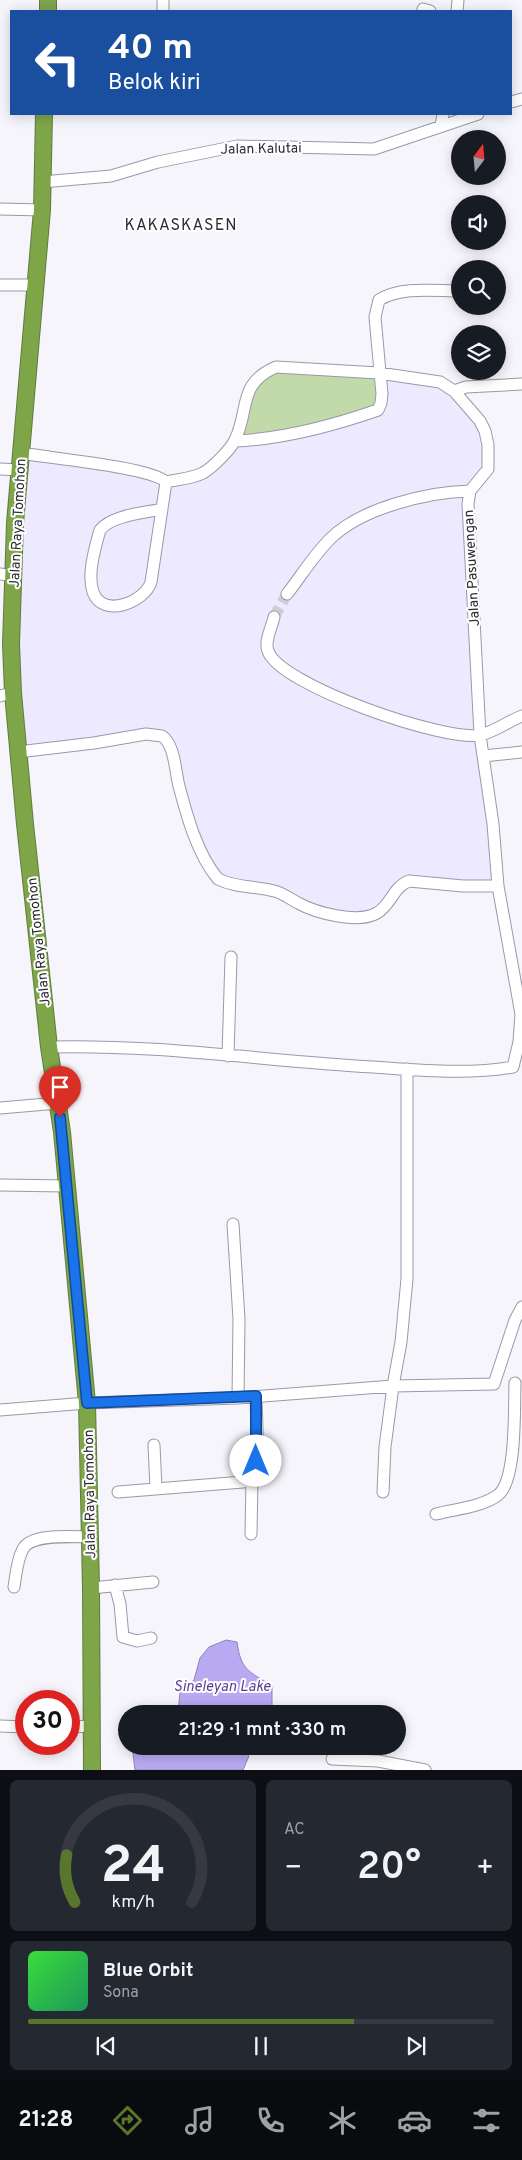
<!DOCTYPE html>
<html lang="id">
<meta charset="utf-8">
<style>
body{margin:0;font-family:Overpass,sans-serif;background:#242831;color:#f1f3f6;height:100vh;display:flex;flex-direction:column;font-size:19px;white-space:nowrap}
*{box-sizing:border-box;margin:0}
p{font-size:16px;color:#9ea1a6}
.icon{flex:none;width:28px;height:28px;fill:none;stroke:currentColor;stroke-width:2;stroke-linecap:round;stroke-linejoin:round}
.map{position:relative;height:1770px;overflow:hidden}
.drawer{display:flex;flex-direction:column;gap:10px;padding:10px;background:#0d0f14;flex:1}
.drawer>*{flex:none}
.guide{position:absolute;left:10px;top:10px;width:502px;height:105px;border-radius:0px;box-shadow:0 2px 12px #0003;background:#1a4fa0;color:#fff;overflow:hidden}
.needle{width:32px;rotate:16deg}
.fabs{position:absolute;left:451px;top:130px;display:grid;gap:10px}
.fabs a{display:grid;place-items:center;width:55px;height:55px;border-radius:50%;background:#171b24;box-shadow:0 2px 12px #0003;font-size:25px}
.speed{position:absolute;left:15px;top:1690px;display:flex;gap:10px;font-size:25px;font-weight:700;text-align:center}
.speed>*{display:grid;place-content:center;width:65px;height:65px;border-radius:50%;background:#171b24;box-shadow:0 2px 12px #0003;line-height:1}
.speed .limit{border:8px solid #d22;background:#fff;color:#111}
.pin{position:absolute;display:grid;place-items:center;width:42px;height:42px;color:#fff;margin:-51px -21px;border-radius:50% 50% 50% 0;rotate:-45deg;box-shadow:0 0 5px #0007}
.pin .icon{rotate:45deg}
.me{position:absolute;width:55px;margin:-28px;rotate:0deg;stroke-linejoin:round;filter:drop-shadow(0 0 4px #0008)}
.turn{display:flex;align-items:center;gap:18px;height:105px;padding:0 15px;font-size:22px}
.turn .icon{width:65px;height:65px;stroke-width:2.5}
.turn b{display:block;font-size:35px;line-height:42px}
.big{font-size:38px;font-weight:600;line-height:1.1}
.drawer .widget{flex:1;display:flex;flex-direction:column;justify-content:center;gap:8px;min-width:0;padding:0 18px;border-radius:8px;background:#242831}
.drawer .dial{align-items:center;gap:0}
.dial svg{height:130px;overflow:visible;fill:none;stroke:#363941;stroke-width:7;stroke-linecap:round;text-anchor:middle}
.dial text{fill:#f1f3f6;stroke:none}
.song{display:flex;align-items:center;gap:15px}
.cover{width:60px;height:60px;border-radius:8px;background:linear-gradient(135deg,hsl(120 70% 55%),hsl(150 70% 35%))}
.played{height:5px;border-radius:2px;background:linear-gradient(90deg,#58772c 70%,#363941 70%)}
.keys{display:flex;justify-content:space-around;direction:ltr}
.heat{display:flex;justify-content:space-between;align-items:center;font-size:28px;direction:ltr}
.drawer .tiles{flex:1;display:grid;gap:10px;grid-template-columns:1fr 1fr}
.widget:last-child{grid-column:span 2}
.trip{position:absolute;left:118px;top:1705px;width:288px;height:50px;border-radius:25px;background:#171b24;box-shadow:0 2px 12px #0003;font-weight:600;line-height:50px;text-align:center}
.tabs{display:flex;height:80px;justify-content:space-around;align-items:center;background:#090b0e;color:#9ea1a6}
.tabs .icon{width:35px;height:35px}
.tabs .on{color:#58772c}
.tabs b{font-size:22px;color:#f1f3f6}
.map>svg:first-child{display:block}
.built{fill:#ede9fe}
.green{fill:#c2d9a9}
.water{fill:#b9a9f2;stroke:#8f84b9}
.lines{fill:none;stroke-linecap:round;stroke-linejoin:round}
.minor-tunnel{stroke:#cecdd4;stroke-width:11;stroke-dasharray:11 5.5;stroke-linecap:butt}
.minor-casing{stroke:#9b98a9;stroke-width:13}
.highway-casing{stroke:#627b41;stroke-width:18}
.minor{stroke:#fff;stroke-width:11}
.highway{stroke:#7ea649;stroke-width:16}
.route-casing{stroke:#114b97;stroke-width:12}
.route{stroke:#1a73e8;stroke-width:9}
.labels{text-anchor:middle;stroke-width:4;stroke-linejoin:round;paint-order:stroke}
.street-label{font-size:14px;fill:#2d2c33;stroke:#fff}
.water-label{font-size:15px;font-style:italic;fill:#583f94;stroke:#fff}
.quarter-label{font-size:16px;letter-spacing:1px;fill:#2d2c33;stroke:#fff}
</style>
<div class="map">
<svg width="522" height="1770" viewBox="0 0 522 1770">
<rect width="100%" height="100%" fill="#f6f5fc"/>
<path class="built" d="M276 367 440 382 480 421 488 469 470 491 480 735 498 886 409 881 363 916 298 903 226 883 208 865 169 743 155 734 18 752 13 693 21 453 183 480 210 467 235 441Z"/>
<path class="green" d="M265 372 379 373 378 410 235 441 248 395Z"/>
<path class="water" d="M226 1640 237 1642C241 1671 249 1671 272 1686V1706L263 1714H178L180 1692 194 1680 200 1658 209 1647Z
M132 1746H241L249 1756 243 1770H135Z"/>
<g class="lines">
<path class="minor-tunnel" d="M274 617 287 594"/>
<g class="minor-casing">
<path id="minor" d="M163 0V11
M423 9 430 11
M457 11 458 0
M511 102 522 99
M441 126 443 114
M42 182 111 176 158 162 237 146 374 149 478 114
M0 209 42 210
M0 285H35
M454 391 466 387 522 384
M235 441C283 439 332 426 378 410L381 403 382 394 375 317 379 300C401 286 435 291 460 291
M21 453C48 458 151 467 166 482 178 479 191 479 203 473 212 468 231 449 235 440 250 409 237 384 276 367L379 373 440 382 454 391 480 421 485 431 488 445V469L470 491 468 504 480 735 493 824 498 886 521 1014 519 1042 513 1067C468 1075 419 1070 373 1067 266 1061 157 1044 49 1047
M0 469 19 470
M162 509C144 513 112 515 100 530 95 548 87 574 93 592 103 619 145 602 151 582L166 482
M0 574 13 576
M287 594C301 576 314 555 330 539 361 508 427 492 470 491
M274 617C272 627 264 641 268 651 279 685 445 742 480 735 495 732 508 721 522 716
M0 696 13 693
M18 752 94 743 146 734 162 736C175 745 175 771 179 786 187 816 197 854 218 879 236 888 255 886 274 891 283 893 290 899 298 903 316 913 358 924 377 913 391 905 393 887 409 881L463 886H498
M483 756 522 752
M228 1056 231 957
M0 1108 58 1103
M0 1185 67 1186
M233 1224 239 1319 238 1398
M0 1410 87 1403 238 1398 393 1386 494 1384 515 1320 522 1307
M154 1445 156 1488
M118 1492 243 1482C246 1481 251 1480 254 1477 260 1467 256 1411 256 1397
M383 1492 385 1447 393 1386 401 1342 407 1279V1069
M436 1514C455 1509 482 1507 498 1495 517 1480 514 1408 515 1383
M251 1534 252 1479
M115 1585 120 1604 123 1637 137 1641 151 1638
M14 1587C16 1575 17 1559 23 1549 31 1533 74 1537 90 1537
M91 1588 153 1582
M0 1726 26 1727
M69 1727 92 1726
M332 1759 378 1761 425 1770"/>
</g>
<g class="highway-casing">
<path id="highway" d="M48 11V0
M44 114 42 210 15 523 11 644 13 693 25 824 49 1047 62 1132 87 1403 91 1588 92 1770"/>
</g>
<use href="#minor" class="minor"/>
<use href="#highway" class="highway"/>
</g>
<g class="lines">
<g class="route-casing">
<path id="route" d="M60 1117 87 1403 256 1396V1461"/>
</g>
<use href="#route" class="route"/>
</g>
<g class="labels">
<g class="street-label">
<text transform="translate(261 148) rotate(-1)" y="5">Jalan Kalutai</text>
<text transform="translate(17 523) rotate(-87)" y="5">Jalan Raya Tomohon</text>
<text transform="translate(471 568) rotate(-93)" y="5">Jalan Pasuwengan</text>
<text transform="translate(38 942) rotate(-96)" y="5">Jalan Raya Tomohon</text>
<text transform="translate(89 1494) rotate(-91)" y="5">Jalan Raya Tomohon</text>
</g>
<g class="water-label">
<text x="222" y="1691">Sineleyan Lake</text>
</g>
<g class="quarter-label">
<text x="181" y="230">KAKASKASEN</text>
</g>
</g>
</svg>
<div class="fabs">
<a><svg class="needle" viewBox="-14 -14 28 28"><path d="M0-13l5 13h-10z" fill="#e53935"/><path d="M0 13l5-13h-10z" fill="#9ea1a6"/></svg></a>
<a><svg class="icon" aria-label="sound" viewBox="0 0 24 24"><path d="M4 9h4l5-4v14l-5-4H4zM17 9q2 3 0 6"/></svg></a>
<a><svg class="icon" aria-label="search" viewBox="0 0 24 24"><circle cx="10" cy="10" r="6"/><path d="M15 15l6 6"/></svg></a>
<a><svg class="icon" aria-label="layers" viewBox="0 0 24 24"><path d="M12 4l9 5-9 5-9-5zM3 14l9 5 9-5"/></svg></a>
</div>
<div class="speed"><div class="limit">30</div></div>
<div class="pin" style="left:60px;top:1117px;background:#d93025"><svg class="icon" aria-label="arrive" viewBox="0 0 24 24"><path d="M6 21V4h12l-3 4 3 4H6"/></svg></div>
<svg class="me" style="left:256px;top:1461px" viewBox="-20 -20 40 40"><circle r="19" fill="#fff"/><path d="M0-13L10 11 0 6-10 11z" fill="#1a73e8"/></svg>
<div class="trip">21:29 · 1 mnt · 330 m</div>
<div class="guide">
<div class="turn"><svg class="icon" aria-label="left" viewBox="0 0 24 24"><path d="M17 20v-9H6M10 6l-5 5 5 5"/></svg><div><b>40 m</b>Belok kiri</div></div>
</div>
</div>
<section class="drawer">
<div class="tiles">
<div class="widget dial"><svg viewBox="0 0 100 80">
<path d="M14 69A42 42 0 1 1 86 69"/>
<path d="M14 69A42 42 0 0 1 9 40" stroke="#58772c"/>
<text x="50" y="56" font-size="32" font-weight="700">24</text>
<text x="50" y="72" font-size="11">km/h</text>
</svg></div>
<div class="widget"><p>AC</p>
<div class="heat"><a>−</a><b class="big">20°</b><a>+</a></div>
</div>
<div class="widget">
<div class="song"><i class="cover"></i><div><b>Blue Orbit</b><p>Sona</p></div></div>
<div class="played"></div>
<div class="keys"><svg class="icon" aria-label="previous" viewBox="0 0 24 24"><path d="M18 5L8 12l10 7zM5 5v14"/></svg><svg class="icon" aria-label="pause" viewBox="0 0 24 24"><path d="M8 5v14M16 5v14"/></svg><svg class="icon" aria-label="next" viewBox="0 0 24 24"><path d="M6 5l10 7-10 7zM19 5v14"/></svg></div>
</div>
</div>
</section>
<nav class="tabs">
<b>21:28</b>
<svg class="icon on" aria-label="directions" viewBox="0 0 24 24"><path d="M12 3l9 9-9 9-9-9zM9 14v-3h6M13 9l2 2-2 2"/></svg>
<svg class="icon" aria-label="music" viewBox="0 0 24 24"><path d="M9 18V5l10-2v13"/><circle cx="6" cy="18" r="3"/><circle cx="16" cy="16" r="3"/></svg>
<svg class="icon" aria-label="phone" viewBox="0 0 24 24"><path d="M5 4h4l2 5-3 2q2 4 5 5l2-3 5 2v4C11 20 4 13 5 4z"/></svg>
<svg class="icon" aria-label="climate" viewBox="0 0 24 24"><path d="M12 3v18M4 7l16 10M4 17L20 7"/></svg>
<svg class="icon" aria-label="car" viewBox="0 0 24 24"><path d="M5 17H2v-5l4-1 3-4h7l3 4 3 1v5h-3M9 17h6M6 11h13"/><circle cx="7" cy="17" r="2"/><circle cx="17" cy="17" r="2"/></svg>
<svg class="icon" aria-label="filters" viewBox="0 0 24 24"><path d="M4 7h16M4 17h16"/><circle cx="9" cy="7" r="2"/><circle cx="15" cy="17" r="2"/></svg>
</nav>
